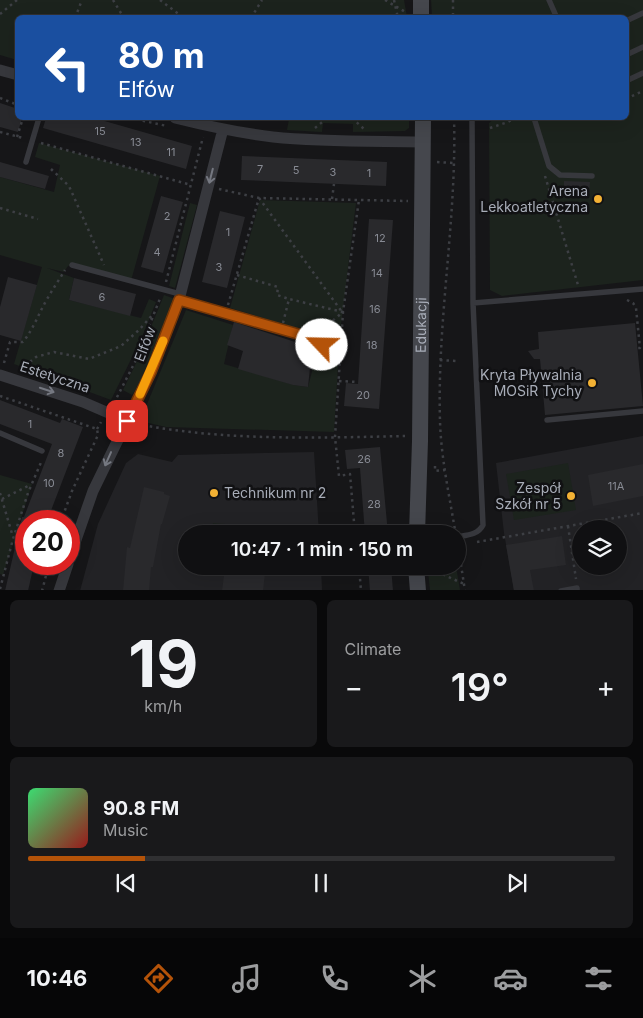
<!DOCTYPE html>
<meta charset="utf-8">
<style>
body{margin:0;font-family:Inter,sans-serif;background:#19191b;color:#f1f3f6;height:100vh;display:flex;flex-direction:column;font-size:19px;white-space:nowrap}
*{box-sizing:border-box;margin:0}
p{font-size:16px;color:#9c9d9f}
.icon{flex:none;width:28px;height:28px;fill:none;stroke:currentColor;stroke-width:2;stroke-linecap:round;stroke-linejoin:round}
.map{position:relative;height:590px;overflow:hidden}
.panel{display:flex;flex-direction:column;gap:10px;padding:10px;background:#09090a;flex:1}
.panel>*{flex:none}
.hud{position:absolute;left:15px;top:15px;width:614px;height:105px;border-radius:8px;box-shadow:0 5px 20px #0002,0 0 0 1px #303032;background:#1a4fa0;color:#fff;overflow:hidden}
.controls{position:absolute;left:572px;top:520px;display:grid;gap:10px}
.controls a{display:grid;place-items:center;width:55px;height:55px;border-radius:50%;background:#101012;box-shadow:0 5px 20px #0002,0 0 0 1px #303032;font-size:25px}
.speed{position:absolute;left:15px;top:510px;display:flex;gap:10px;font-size:25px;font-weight:700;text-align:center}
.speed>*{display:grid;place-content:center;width:65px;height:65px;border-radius:50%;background:#101012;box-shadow:0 5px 20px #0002,0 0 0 1px #303032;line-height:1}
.speed .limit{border:8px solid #d22;background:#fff;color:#111}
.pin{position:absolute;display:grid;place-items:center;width:42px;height:42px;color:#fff;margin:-21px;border-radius:10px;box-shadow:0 2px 8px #0006}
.me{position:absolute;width:55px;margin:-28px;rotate:294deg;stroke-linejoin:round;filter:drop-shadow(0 0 4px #0008)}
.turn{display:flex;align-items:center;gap:18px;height:105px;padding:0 20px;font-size:22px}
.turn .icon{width:65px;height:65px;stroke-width:2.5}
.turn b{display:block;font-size:35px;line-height:42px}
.big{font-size:38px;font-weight:600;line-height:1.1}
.panel .widget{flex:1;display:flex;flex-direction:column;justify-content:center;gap:8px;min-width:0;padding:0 18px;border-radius:8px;background:#19191b}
.panel .dial{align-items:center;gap:0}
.dial b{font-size:65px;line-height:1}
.song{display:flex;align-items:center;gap:15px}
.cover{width:60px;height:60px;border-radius:8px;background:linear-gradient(135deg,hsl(140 70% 55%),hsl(0 70% 35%))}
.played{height:5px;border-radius:2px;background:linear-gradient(90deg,#b45309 20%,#303032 20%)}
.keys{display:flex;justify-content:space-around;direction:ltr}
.heat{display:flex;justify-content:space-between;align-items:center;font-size:28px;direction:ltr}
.panel .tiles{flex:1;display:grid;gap:10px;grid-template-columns:1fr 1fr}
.widget:last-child{grid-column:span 2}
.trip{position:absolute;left:178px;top:525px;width:288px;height:50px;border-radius:25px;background:#101012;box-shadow:0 5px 20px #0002,0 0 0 1px #303032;font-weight:600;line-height:50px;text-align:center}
.tabs{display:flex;height:80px;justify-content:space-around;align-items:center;background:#060607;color:#9c9d9f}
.tabs .icon{width:35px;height:35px}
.tabs .selected{color:#b45309}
.tabs b{font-size:22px;color:#f1f3f6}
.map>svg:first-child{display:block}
.built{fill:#222225;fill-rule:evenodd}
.green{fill:#1c231d}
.building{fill:#29292c}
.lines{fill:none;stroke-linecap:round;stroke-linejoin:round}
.path{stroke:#3d3f44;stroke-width:2.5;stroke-dasharray:2.5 4;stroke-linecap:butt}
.lane{stroke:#37383d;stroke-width:5.5}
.street{stroke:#37383d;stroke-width:11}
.secondary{stroke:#45474d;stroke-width:16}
.oneway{stroke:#757881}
.route-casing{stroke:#753606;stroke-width:12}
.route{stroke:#b45309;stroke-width:9}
.slow{stroke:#f59e0b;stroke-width:9}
.poi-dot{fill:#f2b134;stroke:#111113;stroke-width:2}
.labels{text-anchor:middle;stroke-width:5;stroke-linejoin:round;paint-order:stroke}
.number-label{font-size:11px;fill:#888b94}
.poi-label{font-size:14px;fill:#a8adb8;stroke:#111113;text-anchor:end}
.street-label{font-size:14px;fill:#a8adb8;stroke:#111113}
</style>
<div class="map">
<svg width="643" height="591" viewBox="0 0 643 591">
<rect width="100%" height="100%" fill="#161618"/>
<path class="built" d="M643 436V590H514L504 533 496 463ZM581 529H619V566H581Z
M314 452 319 534H186V566H321L322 590 80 591 98 524 126 463 138 454 172 462 178 455Z"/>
<path class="green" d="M0 0H404L407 17 18 18 17 60 0 55Z
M431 0H643V280L502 296 490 290 489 123 495 118H626V18L432 17Z
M278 118H409V128L405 131 353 132V124L323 123 322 132 287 130 289 119Z
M39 143 160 176 131 281 72 265 68 266 64 272 47 268 74 278 69 300 141 318 149 299 156 302 142 337 111 400 14 364 42 267 0 255V177L54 192 60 165 35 157Z
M260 200 356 203 339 341 230 308Z
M190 203 197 205 175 288 169 286Z
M164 295 175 299 148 371 132 395 123 390 138 359Z
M186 310 233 325 224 364 294 385 308 387 318 348 339 349 334 432 166 427 140 421Z
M568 463 576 510 514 520 506 474Z
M0 475 32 484 3 575 0 574Z
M213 523 302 531V534H212Z
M222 566H299L298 574Z
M430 566H456L460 590H430L428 572H431Z"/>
<path class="building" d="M0 103 18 109V118H22L18 132 0 127Z
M46 118H94L192 146 186 169 43 128Z
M242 156 387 162 386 186 241 180Z
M0 162 49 176 45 189 0 177Z
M564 181 590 182 589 195 564 194Z
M161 196 183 202 163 273 141 267Z
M220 211 245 217 227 288 202 282Z
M369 219 393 220 379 409 344 406 346 383 358 384Z
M8 277 37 285 21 341 0 335V307Z
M74 278 136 294 130 316 69 300Z
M234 322 295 342 296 341 318 348 314 359 311 358 308 387 293 385 238 369 243 351 227 345Z
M635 323 643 406 545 415 540 359H534L528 351 539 349 538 332Z
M0 400 60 423 62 419 83 427 47 521H26V564H34L28 591H5L22 517H24L52 444 0 424Z
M380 447 388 534H365L360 468 347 469 345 450Z
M643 464V496L593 506 588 475Z
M144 487 164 492V494L170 496 162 524H161L153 567H151L149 591H123L127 547 130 548Z
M562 536 566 565 530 570 534 591H514L506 545Z
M368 566H391L393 591H370Z
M225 568 265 573 263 591H222Z"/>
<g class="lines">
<path class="path" d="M113 0 124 18
M160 0 184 18
M385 0 407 13
M394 0 398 18
M453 0V18
M0 14 17 0
M75 18 82 0
M251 18 262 0
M0 98 18 105
M626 99 643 91
M130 118 167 126
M352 118 364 129
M454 118C457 219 437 319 440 421 441 457 449 494 455 530
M315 128 327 118
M490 128 508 122 515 118
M0 132 23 138
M17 137 23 118
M41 143 191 185
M437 162 454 163
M51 169 69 186 104 265
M545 176 578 285
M219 189 259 198 408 201
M259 198 342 312
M332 199 334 184
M0 208 38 219
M237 275 278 287 277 295 289 299
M166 282 203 137
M627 300 633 303 636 308 640 348H638
M228 305 259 198
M283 323 289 299 343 312 318 333
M331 346 342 347
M330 351 340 364
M440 360 457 361
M4 363 10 342H23C34 328 38 315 46 301 52 290 59 280 65 270
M20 370 36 357 54 352 89 359 121 346 139 330 155 312
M339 381 358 382
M0 396 97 429 98 435 72 491 61 521
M114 403 135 362 161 296
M137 424C224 441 316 438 405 436
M97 429 101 422
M435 466V471L445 470
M0 493 13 537
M2 499 30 485
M568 526 576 579
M355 534 350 474 339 476 335 437 343 312 359 200
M477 542 643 513
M458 545 465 591
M359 566 361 591
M431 569 464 584
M0 589 13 539 28 493 42 460
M42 591 49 564"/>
<path class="lane" d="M549 0 557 18
M626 21 643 13
M626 55 643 47
M626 81 643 73
M534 118 549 166 560 175 592 176
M26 162 39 118
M72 265 180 294
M179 300 312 339 323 345
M473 303 643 289
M547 420 643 411
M0 433 42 451
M456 537C467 535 478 535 483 525L473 303 472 118
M561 591 577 588V591"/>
<path class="street" d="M0 70 18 75
M175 118C207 126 240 133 273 137 323 142 372 141 422 142
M0 375 83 402 127 421
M69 560 93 491 151 372 179 300 223 129
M59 591 68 564"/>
<g class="secondary">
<path d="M421 0V18"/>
<path id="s1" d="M417 534 420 441 423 118"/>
<path d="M416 566 418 591"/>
</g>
</g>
<defs><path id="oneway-shaft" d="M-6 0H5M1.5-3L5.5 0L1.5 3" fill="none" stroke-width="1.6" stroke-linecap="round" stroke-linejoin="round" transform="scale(1.25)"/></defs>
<g class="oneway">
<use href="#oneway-shaft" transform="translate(211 176) rotate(104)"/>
<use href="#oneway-shaft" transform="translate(47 390) rotate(18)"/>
<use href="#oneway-shaft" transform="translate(108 459) rotate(114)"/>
</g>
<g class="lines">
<g class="route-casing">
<path id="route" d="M127 421 151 372 179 300 312 338 322 345"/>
</g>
<use href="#route" class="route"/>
<path class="slow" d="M140 394 163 341"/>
</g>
<g class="poi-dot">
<circle cx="598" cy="199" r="5"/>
<circle cx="592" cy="383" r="5"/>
<circle cx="214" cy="493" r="5"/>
<circle cx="571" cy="496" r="5"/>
</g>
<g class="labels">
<g class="number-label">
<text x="100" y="135">15</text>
<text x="136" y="146">13</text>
<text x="171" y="156">11</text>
<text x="260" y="173">7</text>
<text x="296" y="174">5</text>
<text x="333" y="176">3</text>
<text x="369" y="177">1</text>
<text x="167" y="220">2</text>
<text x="228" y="236">1</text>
<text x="380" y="242">12</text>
<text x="157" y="256">4</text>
<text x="219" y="271">3</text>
<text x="377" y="277">14</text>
<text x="102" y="301">6</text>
<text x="375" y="313">16</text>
<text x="372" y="349">18</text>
<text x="363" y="399">20</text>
<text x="30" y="428">1</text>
<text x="61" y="457">8</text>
<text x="364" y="463">26</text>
<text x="49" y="487">10</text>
<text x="616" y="490">11A</text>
<text x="374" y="508">28</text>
</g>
<g class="poi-label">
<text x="588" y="196">Arena<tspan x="588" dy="16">Lekkoatletyczna</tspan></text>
<text x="582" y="380">Kryta Pływalnia<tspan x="582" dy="16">MOSiR Tychy</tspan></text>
<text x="561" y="493">Zespół<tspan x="561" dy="16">Szkół nr 5</tspan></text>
<text x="224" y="498" text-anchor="start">Technikum nr 2</text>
</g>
<g class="street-label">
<text dy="5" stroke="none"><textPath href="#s1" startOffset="209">Edukacji</textPath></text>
<text transform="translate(145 344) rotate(-69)" y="5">Elfów</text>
<text transform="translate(55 377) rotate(18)" y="5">Estetyczna</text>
</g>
</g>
</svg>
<div class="controls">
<a><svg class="icon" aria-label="layers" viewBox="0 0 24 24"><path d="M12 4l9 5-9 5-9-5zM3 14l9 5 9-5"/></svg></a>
</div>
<div class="speed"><div class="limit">20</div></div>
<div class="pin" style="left:127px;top:421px;background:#d93025"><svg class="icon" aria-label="arrive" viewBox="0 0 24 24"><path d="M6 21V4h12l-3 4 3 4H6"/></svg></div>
<svg class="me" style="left:322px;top:345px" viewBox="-20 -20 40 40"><circle r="19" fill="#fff"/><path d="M0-13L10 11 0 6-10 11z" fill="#b45309"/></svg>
<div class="trip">10:47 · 1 min · 150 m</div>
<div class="hud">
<div class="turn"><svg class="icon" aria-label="left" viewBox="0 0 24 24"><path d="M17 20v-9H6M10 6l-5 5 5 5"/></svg><div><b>80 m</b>Elfów</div></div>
</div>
</div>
<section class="panel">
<div class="tiles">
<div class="widget dial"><b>19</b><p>km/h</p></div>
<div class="widget"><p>Climate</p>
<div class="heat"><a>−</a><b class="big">19°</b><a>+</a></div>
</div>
<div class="widget">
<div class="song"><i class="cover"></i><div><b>90.8 FM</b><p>Music</p></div></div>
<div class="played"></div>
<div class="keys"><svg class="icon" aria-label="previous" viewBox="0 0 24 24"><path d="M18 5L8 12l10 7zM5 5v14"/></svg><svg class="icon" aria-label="pause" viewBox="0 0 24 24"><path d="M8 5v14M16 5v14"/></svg><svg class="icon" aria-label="next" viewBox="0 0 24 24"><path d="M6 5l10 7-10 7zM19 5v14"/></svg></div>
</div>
</div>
</section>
<nav class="tabs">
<b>10:46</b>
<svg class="icon selected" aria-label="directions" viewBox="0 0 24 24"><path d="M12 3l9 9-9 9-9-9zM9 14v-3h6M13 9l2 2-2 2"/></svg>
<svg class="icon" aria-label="music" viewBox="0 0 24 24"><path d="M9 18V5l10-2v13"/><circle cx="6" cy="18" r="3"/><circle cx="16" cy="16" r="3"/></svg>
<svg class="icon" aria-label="phone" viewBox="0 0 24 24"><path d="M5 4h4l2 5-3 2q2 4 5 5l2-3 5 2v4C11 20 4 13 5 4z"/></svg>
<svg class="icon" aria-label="climate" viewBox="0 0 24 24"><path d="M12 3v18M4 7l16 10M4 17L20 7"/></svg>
<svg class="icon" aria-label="car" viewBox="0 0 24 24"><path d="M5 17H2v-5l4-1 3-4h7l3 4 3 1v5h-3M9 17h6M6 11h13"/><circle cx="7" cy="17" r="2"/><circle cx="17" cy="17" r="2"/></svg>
<svg class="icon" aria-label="filters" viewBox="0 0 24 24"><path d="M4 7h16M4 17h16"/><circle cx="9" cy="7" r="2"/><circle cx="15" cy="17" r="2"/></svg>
</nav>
